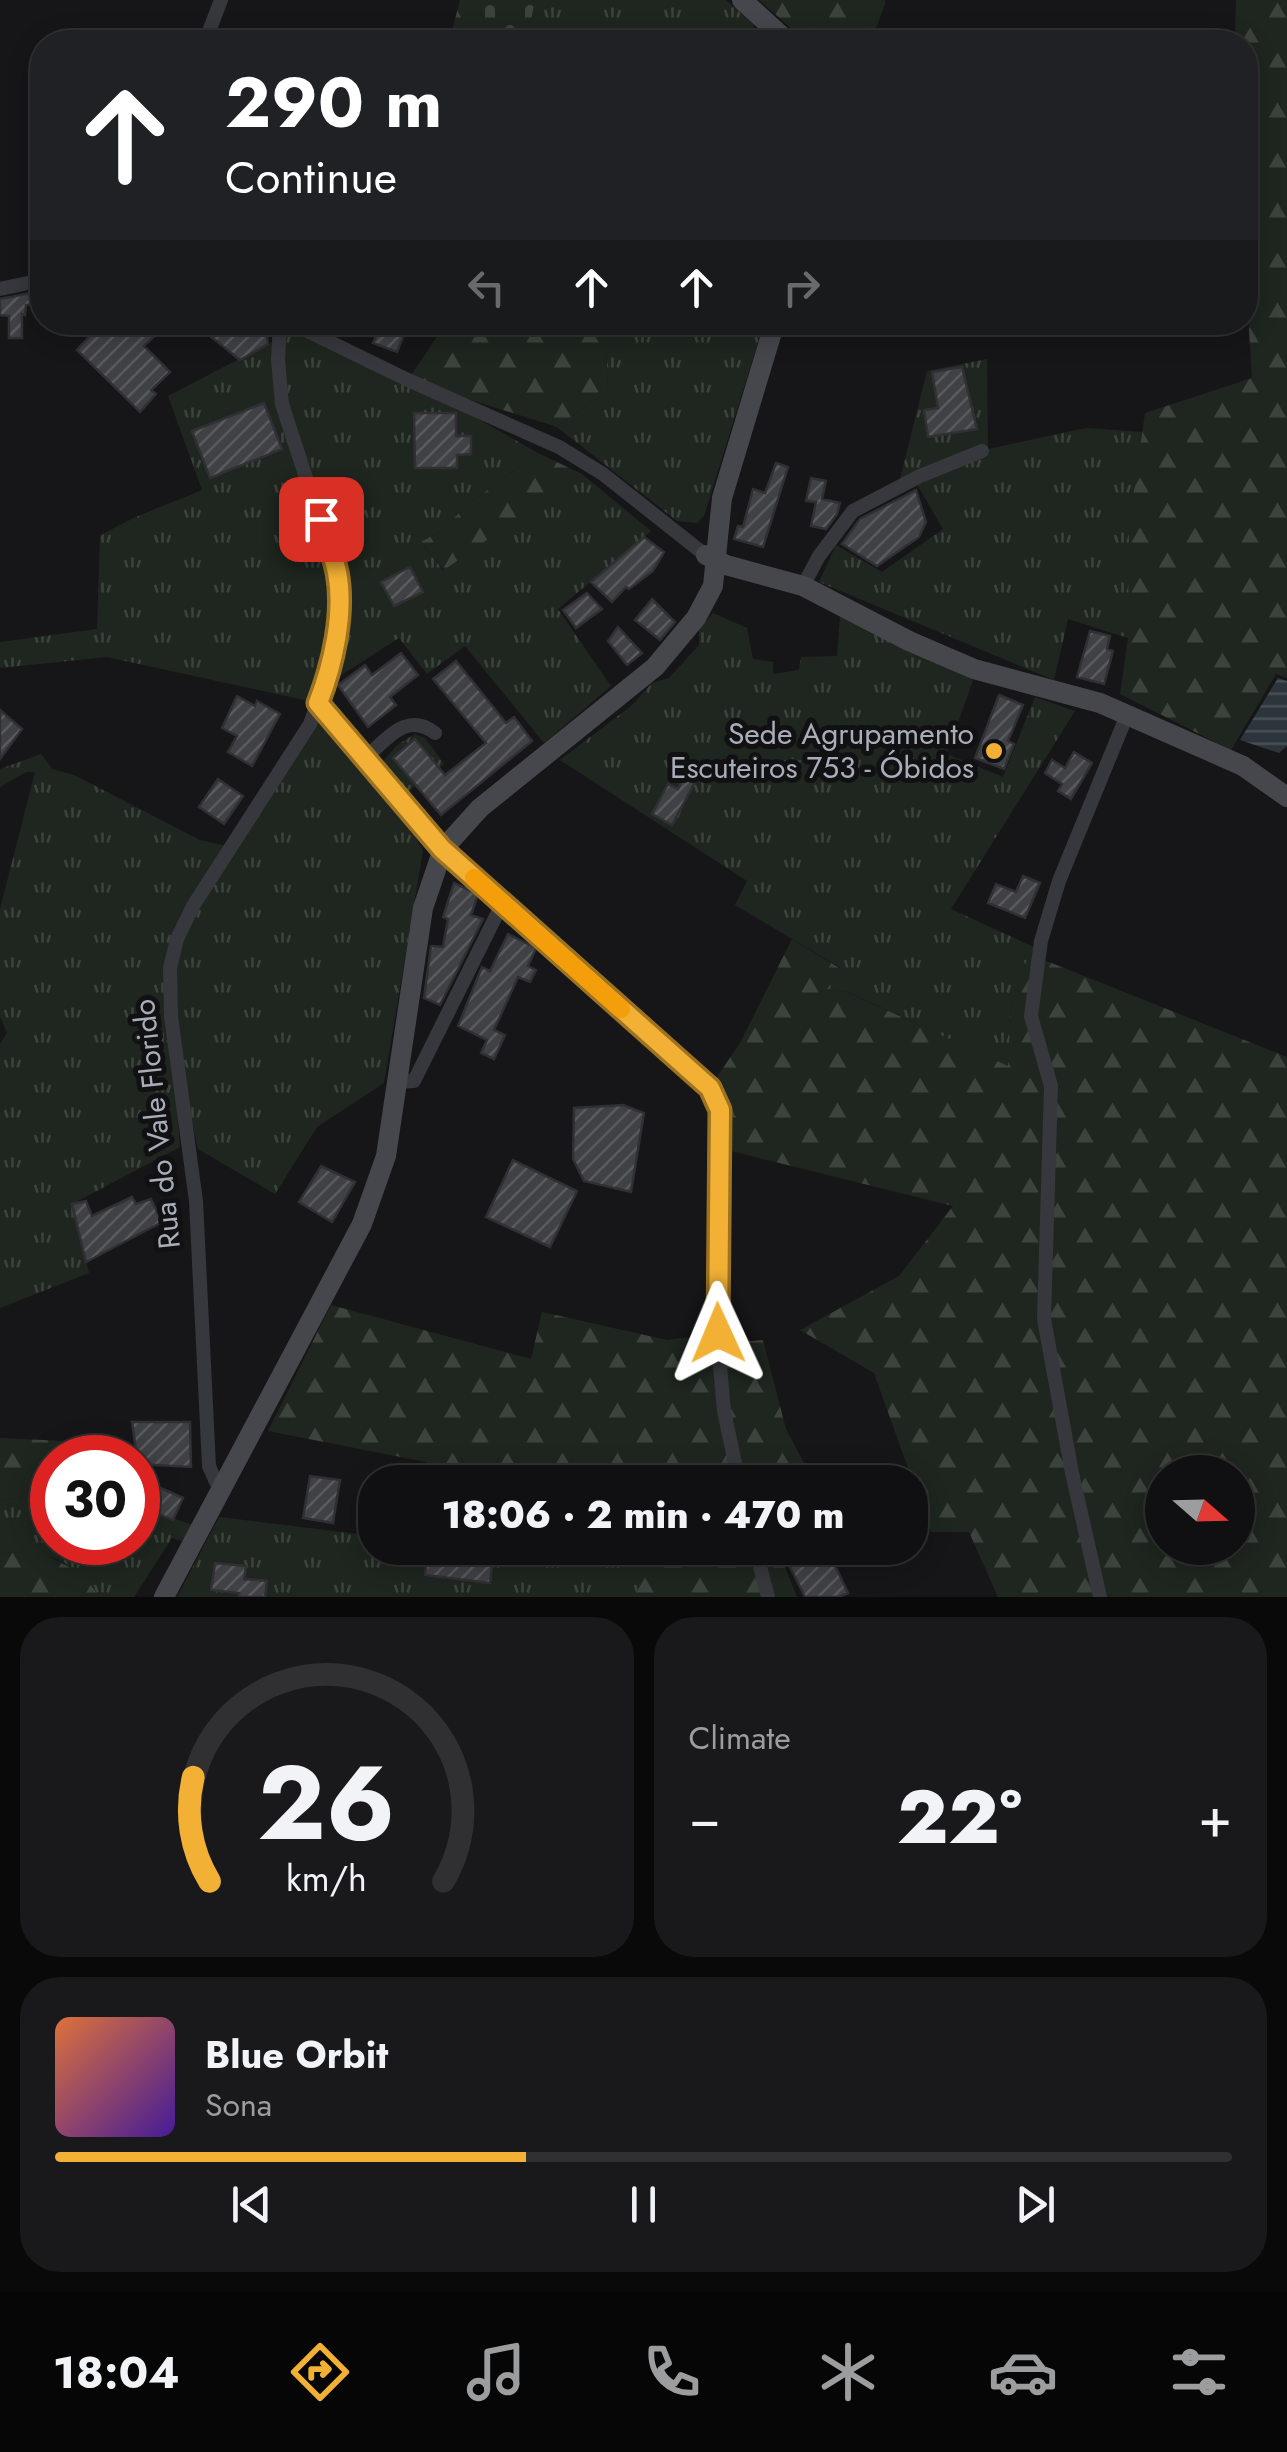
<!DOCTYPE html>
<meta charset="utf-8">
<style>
body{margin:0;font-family:Jost,sans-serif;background:#19191b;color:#f1f3f6;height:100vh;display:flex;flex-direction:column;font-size:38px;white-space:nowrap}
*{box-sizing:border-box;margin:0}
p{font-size:32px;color:#9c9d9f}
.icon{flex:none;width:55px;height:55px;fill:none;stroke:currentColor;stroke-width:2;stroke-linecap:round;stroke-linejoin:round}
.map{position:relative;height:1597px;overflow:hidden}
.details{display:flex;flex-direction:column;gap:20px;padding:20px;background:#09090a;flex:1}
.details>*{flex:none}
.hud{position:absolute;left:30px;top:30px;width:1228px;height:305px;border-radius:40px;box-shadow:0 5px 25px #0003,0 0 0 2px #303032;background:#202124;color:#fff;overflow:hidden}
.needle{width:65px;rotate:110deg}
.fabs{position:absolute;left:1145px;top:1455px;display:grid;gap:20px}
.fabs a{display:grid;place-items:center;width:110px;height:110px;border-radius:50%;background:#101012;box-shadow:0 5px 25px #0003,0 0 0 2px #303032;font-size:50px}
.speed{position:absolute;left:30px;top:1435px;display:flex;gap:20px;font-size:50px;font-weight:700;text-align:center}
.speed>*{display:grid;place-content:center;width:130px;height:130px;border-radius:50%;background:#101012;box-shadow:0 5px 25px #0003,0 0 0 2px #303032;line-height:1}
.speed .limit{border:15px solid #d22;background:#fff;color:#111}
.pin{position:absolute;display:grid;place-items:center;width:85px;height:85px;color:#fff;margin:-42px;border-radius:20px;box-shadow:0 5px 15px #0006}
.me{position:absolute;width:110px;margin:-55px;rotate:359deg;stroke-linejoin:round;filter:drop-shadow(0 0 8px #0008)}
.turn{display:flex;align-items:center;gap:35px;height:210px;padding:0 30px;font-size:45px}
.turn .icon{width:130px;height:130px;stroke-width:2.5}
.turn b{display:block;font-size:70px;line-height:85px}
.lanes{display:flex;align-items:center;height:95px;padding:0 30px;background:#0003;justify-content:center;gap:50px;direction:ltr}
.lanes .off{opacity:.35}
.big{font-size:75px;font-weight:800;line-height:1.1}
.details .widget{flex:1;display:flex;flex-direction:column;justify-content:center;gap:15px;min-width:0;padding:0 35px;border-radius:40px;background:#19191b}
.details .dial{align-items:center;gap:0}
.dial svg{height:260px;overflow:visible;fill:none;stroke:#303032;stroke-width:7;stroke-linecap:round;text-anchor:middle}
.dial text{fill:#f1f3f6;stroke:none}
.song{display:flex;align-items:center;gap:30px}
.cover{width:120px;height:120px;border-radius:15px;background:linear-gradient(135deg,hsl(20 70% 55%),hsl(260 70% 35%))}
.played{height:10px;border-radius:5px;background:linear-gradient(90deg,#f2b134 40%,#303032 40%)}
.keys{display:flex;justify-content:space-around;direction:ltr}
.heat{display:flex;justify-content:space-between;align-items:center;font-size:55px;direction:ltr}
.details .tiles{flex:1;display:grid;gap:20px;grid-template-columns:1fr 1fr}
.widget:last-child{grid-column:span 2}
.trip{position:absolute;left:358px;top:1465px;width:570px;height:100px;border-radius:40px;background:#101012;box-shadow:0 5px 25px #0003,0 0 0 2px #303032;font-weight:800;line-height:100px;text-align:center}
.tab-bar{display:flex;height:160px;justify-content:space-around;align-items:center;background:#060607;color:#9c9d9f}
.tab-bar .icon{width:70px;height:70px}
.tab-bar .active{color:#f2b134}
.tab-bar b{font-size:45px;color:#f1f3f6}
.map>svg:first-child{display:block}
.grass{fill:url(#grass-tufts)}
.forest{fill:url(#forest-firs);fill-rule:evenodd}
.cemetery{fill:url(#cemetery-stones)}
.water{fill:url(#water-rules)}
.building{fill:url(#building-hatch);stroke:#303034;stroke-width:2.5}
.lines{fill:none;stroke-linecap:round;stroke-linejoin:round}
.street{stroke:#37383d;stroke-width:14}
.secondary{stroke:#45474d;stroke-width:20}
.route-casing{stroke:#9d7322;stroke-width:25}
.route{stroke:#f2b134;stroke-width:18}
.slow{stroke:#f59e0b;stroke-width:18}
.poi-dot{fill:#f2b134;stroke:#111113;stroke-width:4}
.labels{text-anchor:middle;stroke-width:10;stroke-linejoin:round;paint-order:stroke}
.poi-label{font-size:30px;fill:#a8adb8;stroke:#111113;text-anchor:end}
.street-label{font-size:30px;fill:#a8adb8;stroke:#111113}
</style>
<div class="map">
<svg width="1287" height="1597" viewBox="0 0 1287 1597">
<defs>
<pattern id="grass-tufts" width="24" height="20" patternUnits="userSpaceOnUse" patternTransform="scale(2.5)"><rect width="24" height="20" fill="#1e261f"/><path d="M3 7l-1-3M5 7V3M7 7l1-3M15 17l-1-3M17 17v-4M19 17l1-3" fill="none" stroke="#3c433d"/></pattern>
<pattern id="forest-firs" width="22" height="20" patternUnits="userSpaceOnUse" patternTransform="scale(2.5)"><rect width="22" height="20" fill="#1e261f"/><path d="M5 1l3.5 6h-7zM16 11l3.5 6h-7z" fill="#3c433d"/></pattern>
<pattern id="cemetery-stones" width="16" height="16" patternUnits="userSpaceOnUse" patternTransform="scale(2.5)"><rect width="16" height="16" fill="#1e261f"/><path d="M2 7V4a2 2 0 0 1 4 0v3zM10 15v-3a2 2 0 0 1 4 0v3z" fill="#3c433d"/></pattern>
<pattern id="water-rules" width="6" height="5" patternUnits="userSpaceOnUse" patternTransform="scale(2.5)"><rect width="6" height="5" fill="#2c353c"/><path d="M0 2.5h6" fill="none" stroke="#485056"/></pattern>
<pattern id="building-hatch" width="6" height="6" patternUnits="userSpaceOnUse" patternTransform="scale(2.5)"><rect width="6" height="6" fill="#404145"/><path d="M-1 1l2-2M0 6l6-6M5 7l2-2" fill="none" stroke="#595a5e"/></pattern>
</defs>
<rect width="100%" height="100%" fill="#161618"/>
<path class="grass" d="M535 0H726L754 25 750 42H527Z
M282 323 420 386 538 453 470 503 439 532 421 542 443 570 582 474 651 531 558 609 611 686 544 743 465 646 427 674 399 638 335 679 325 682 319 703 359 765 414 834 423 851 384 1083 317 1127 275 1194 198 1149 171 1027 180 1147 72 1204 89 1273 0 1308V1044L7 1033 0 1017V909L35 772H26L0 787V769L41 754 52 769 74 775 200 840 231 847 318 703 107 657 0 668V642L97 629 100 536C132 516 167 505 202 490L168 396 272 342Z
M605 323H764L704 516 697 523 677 521 557 427 608 390Z
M987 359 988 449 1086 428 1142 432 1128 638 1068 619 1054 680 819 582 836 545 882 572 943 529 915 481 898 487 927 371Z
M713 613 747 628 753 659 773 662V674L799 670 801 657 837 656 840 616 973 680 947 754 1003 777 1035 697 1075 711 951 909 1040 950 1039 958 1029 955 1011 1005 1009 1067 848 992 826 989 841 968 735 905 747 881 560 760 631 706 652 683 669 678 699 645V629Z
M415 734 425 738 444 764 405 794 381 764 397 745Z
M52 1493V1542H138V1506L193 1525 182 1541 172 1538 134 1597H100C70 1558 48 1550 0 1553V1500Z
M219 1517 375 1536V1548H473L645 1557 636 1597H177Z"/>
<path class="forest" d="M460 0H476L488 31 524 42H449Z
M759 0H885V4L871 42H807Z
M1236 0H1287V678L1276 674 1231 750 1120 694 1128 638 1129 526 1145 413 1252 378 1245 269V42H1235Z
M446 323H605L608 390 557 427 408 380Z
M538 453 582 474 444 570 421 542 439 532 470 503Z
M792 939 841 969 827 989 847 992 1008 1066 1011 1005 1029 954 1287 1057V1597H998L969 1532H931L874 1373 800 1330 899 1276 953 1206 719 1148 710 1087 740 1043ZM1162 1472H1238V1548H1162Z
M331 1305 531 1359 542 1312 667 1340 718 1333V1344L763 1340 786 1429 814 1482H425L426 1462 268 1431Z
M0 1438 65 1441 73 1457 52 1458V1493L0 1500Z
M473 1548H645V1557L758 1564 755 1548H805L783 1562 797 1597H636L644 1557Z
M38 1551 81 1573 100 1597H0V1553Z"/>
<path class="cemetery" d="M476 0H535L527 42 488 31Z"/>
<path class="water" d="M1278 678 1287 681V746L1279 753 1240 740Z"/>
<path class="building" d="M31 293 30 305H26L25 315 22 314V338H9V316L0 315V299Z
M103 322H169L144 346 170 372 151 390 156 394 140 412 77 350Z
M205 322H265L268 344 240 360 210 336 215 331Z
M382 322H409L397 352 373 343Z
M962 367 977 429 928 437 924 410 938 408 932 372Z
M264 403 282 449 210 478 192 431Z
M414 413H456V436H471V454L457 455V468H415Z
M776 463 788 467 763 547 734 539 738 526 743 527 753 489 765 493Z
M811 478 826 481 822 499 840 503 837 514 826 529 811 526 816 502 806 501Z
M916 490 926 522 919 537 877 566 842 544 860 519Z
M644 537 664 552 653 571 629 589 626 587 612 602 591 582Z
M410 567 423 592 394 606 381 582Z
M587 593 602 609 576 628 563 610Z
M652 599 675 622 660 640 635 620Z
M618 627 642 653 627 665 608 641Z
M1090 631 1110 636 1107 649 1113 651 1104 684 1077 677Z
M401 653 418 675 390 697 396 705 368 727 338 685 365 665 372 675Z
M456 661 506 723 514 717 532 741 441 815 393 758 415 739 445 775 486 743 433 679Z
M999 695 1023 705 1008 741 1014 744 1004 769 975 758Z
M237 696 255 706 257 701 280 714 252 766 228 752 237 736 222 728Z
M0 710 22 729 0 759Z
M1074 752 1092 763 1071 799 1058 791 1062 784 1045 773 1052 760 1065 768Z
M684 776 695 782 672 825 652 814 668 784 678 789Z
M218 779 243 796 224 824 199 807Z
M1023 876 1040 883 1025 918 988 903 996 884 1016 892Z
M454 883 478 894 471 915 483 919 440 1005 424 998 431 946 443 947 448 919 443 917Z
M508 934 536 948 528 966 536 970 530 982 518 977 494 1030 505 1035 494 1059 481 1053 487 1040 458 1026 482 967 490 971Z
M623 1105 644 1113 631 1192 584 1181 573 1159 574 1108Z
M513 1160 577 1191 550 1247 486 1217Z
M321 1166 355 1182 332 1222 299 1202Z
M132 1197 136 1204 151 1199 162 1222 86 1262 72 1204 86 1201 92 1216Z
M132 1422H190L191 1467 138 1464Z
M310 1476 340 1480 333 1523 303 1518Z
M145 1481 183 1498 173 1520 138 1506Z
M428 1548 494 1553 490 1583 425 1575Z
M828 1550 848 1593 839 1597H805L789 1565Z
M215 1563 246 1566 244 1579 267 1581 265 1597H239V1593L211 1590Z"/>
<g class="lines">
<path class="street" d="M205 42 221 0
M0 289 42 280
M289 322 408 380 559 447 603 474 704 554
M803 586 819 556 853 511 920 476 982 451
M319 703 443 849 710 1087 720 1110 718 1344 724 1411 739 1482
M365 758C388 739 406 711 435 733
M398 1082 414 1081 502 904
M224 1486 216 1482 209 1466 196 1201 171 1016 170 968 177 939 193 906 310 724 325 682 340 606 337 573 282 404 278 360 280 322
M755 1548 768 1597
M1100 1597 1072 1473 1044 1319 1051 1086 1031 1016 1041 941 1059 881 1127 715"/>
<path class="secondary" d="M742 0 788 42
M706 555 726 565 803 586 909 641 974 669 1100 703 1243 766 1287 797
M164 1597 362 1224 386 1156 423 908 443 849 480 808 655 667 696 618 713 586 722 498 775 322"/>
</g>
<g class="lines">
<g class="route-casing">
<path id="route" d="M321 519C326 536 333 554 337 572 345 613 333 665 318 703L442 849 710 1088 720 1110 718 1333"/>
</g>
<use href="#route" class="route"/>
<path class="slow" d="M474 878 621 1009"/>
</g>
<circle class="poi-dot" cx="994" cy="751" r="10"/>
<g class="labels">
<g class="poi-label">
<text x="974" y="744">Sede Agrupamento<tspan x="974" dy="34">Escuteiros 753 - Óbidos</tspan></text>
</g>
<g class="street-label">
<text transform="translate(157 1124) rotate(-96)" y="10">Rua do Vale Florido</text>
</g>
</g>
</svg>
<div class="fabs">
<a><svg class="needle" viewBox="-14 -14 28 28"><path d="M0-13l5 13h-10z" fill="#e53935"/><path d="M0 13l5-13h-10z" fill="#9c9d9f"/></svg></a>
</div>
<div class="speed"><div class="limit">30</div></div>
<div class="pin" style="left:321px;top:519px;background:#d93025"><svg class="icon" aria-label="arrive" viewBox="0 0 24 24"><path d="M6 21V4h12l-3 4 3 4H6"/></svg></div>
<svg class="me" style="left:718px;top:1333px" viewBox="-20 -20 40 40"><path d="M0-17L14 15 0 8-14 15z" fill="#f2b134" stroke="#fff" stroke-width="4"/></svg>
<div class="trip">18:06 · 2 min · 470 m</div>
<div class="hud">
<div class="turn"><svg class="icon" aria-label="ahead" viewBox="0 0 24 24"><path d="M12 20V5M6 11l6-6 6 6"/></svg><div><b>290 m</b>Continue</div></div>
<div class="lanes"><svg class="icon off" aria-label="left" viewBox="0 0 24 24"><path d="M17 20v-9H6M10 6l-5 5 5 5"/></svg><svg class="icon" aria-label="ahead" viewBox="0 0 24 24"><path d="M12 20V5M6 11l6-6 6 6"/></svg><svg class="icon" aria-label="ahead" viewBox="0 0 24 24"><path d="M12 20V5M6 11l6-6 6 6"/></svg><svg class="icon off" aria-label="right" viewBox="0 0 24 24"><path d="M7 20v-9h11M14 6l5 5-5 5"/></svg></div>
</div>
</div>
<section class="details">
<div class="tiles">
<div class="widget dial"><svg viewBox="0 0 100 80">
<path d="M14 69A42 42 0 1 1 86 69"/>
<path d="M14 69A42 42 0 0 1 9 37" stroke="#f2b134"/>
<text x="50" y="56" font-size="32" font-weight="700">26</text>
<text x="50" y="72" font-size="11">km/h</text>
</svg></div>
<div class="widget"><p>Climate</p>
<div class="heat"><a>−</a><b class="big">22°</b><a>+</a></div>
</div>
<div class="widget">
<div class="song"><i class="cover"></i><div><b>Blue Orbit</b><p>Sona</p></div></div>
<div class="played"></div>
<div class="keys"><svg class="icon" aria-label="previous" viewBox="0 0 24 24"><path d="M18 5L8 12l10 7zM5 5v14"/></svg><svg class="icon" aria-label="pause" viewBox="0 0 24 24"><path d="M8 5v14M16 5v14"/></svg><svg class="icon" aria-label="next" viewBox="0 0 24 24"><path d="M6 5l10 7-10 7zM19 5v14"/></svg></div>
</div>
</div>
</section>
<nav class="tab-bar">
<b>18:04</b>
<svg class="icon active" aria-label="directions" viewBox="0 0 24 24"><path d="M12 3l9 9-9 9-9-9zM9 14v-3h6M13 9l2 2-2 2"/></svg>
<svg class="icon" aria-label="music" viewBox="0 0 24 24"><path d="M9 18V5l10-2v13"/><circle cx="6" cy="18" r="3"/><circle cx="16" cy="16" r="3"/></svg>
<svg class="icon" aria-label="phone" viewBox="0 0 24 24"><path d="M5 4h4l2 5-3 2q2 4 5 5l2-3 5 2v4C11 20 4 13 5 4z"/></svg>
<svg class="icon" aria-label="climate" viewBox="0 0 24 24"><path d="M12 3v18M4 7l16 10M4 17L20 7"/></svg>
<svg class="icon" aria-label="car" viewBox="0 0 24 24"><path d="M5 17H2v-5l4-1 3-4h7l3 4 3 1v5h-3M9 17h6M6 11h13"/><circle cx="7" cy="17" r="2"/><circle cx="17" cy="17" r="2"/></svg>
<svg class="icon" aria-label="filters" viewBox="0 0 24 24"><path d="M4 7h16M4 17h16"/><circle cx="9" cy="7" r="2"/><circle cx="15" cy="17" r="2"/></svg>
</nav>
